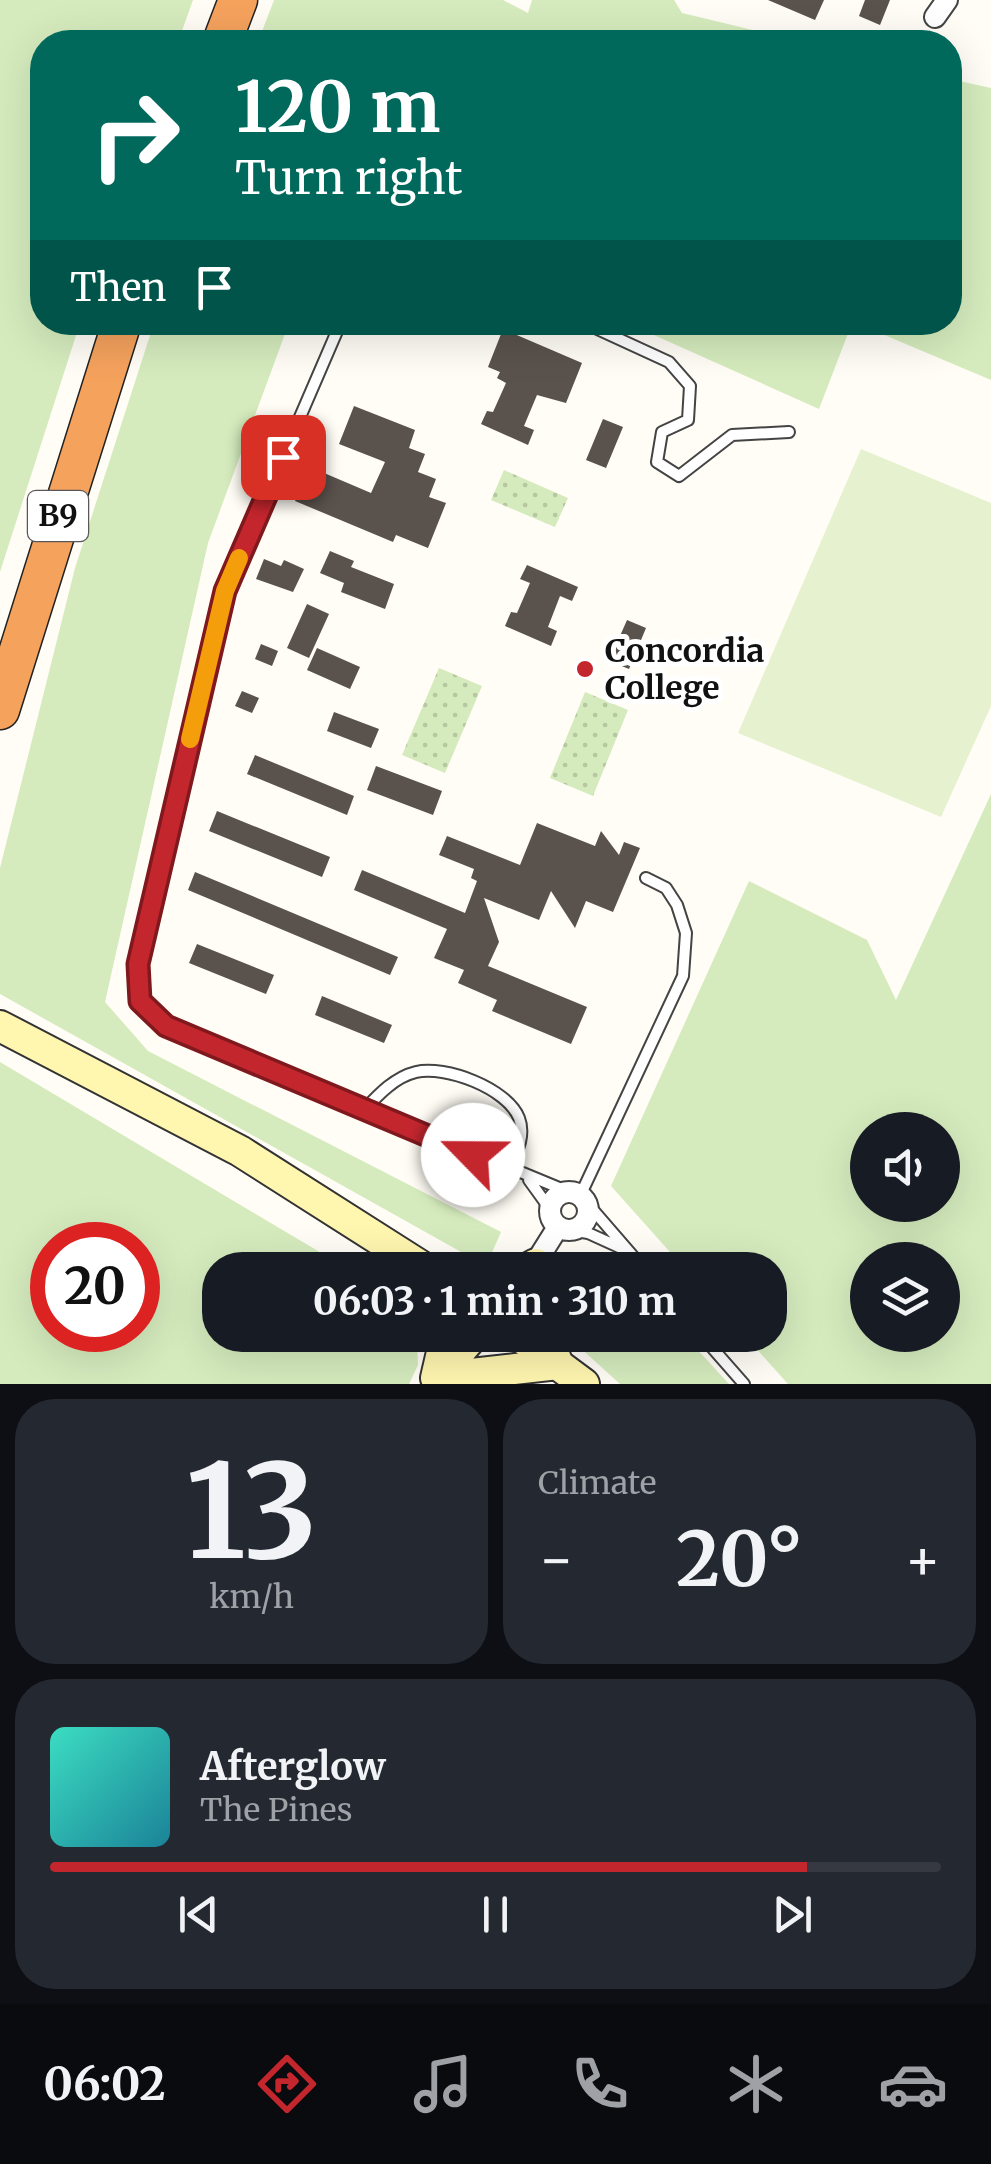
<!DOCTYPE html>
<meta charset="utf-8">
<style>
body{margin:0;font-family:Merriweather,serif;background:#242831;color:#f1f3f6;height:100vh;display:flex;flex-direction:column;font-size:38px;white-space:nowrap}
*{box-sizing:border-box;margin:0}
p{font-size:32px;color:#9ea1a6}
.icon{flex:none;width:55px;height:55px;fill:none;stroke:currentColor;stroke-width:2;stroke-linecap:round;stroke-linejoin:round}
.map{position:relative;height:1384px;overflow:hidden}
.panel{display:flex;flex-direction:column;gap:15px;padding:15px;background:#0d0f14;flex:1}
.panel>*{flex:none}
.banner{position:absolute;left:30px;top:30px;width:932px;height:305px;border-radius:40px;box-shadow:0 10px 40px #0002;background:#00695c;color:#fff;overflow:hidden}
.tools{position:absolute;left:850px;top:1112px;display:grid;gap:20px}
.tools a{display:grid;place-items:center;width:110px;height:110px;border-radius:50%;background:#171b24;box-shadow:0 10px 40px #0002;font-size:50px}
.speed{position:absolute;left:30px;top:1222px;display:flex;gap:20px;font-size:50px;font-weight:700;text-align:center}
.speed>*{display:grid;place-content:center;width:130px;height:130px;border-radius:50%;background:#171b24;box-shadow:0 10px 40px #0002;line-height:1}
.speed .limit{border:15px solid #d22;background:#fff;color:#111}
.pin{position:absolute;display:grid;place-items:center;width:85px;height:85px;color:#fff;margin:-42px;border-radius:20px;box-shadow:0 5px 15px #0006}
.me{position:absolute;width:110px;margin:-55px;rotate:293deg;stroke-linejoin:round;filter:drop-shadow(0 0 8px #0008)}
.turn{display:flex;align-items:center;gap:35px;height:210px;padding:0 40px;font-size:45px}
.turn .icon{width:130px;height:130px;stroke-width:2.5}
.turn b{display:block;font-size:70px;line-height:85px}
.then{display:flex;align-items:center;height:95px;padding:0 40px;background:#0003;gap:20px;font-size:38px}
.big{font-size:75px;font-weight:700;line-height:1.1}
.panel .tile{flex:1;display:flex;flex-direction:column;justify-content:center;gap:15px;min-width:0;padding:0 35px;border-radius:40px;background:#242831}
.panel .dial{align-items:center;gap:0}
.dial b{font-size:130px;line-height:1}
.song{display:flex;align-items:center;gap:30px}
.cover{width:120px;height:120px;border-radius:15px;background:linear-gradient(135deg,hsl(170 70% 55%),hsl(190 70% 35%))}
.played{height:10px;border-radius:5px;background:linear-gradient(90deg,#c4262e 85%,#363941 85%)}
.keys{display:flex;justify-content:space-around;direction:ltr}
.heat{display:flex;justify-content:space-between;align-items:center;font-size:55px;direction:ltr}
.panel .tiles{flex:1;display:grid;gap:15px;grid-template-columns:1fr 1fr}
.tile:last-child{grid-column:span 2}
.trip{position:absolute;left:202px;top:1252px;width:585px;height:100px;border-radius:40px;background:#171b24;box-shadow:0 10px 40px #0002;font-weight:700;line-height:100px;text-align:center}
.dock{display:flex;height:160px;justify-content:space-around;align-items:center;background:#090b0e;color:#9ea1a6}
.dock .icon{width:70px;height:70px}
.dock .current{color:#c4262e}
.dock b{font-size:45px;color:#f1f3f6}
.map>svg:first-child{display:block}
.grass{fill:#d5ebbd;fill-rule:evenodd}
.park{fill:url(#park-dots)}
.pitch{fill:#e6f2cf}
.building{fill:#5a524d}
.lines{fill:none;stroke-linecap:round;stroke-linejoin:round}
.lane-casing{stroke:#444;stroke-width:14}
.street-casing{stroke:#444;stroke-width:24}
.secondary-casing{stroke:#333;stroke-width:34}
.highway-casing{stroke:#222;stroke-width:41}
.lane{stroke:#fff;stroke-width:10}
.street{stroke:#fff;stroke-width:20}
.secondary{stroke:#fff6b0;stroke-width:30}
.highway{stroke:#f5a25d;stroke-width:38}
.route-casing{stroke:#7f191e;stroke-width:25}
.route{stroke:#c4262e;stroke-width:18}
.slow{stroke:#f59e0b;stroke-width:18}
.poi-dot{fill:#c4262e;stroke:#fff;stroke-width:4}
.labels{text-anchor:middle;stroke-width:10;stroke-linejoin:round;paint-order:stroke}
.shield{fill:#fff;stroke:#585858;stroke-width:2.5}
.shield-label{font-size:30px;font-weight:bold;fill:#111}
.poi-label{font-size:32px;font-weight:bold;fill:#111;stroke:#fff;text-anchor:start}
</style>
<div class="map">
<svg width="991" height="1384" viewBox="0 0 991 1384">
<defs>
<pattern id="park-dots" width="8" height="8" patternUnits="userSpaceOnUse" patternTransform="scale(2.5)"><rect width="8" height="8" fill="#d5ebbd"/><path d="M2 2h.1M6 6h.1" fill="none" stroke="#b6c8a1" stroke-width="1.8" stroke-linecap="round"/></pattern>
</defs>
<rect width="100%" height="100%" fill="#fffdf5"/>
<path class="grass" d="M0 0H193L178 42H42V322L80 323 0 572Z
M274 0H503L528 13 532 0H674L682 13 803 42H258Z
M950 79 991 88V380L856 323 950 322Z
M154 323H289L208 543 105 1002 148 1051 501 1232 490 1257 479 1262 0 994V868L75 568Z
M627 323H852L819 409Z
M991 794V1384H788L744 1335H770V1270H686L611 1186 749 881 867 940 896 1000ZM868 1130H942V1205H868ZM868 1260H942V1335H868Z
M0 1062 350 1270H220V1335H417L418 1365 409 1384H0ZM52 1245H138V1330H52Z
M566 1335H684L729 1384H620Z"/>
<path class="park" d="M504 470 568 498 555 527 491 500Z
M439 668 482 686 445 773 402 755Z
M585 692 628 710 593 796 550 778Z"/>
<path class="pitch" d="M861 449 991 503V706L941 817 738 733Z"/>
<path class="building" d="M768 0H824L815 20Z
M865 0H890L880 25 859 16Z
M503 329 582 363 566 403 537 395 524 426 534 430 528 445 481 424 487 411 493 412 506 383 497 378 500 372 488 367Z
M354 406 415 430 409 448 425 454 418 472 436 479 429 497 446 503 428 548 396 535 393 542 295 501 310 467 371 493 385 462 339 444Z
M603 419 623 427 606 468 586 460Z
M330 551 354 561 351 567 394 584 385 609 341 592 344 583 320 573Z
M264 559 281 566 284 560 304 569 293 592 256 579Z
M527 565 578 587 572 601 560 596 548 627 557 631 551 646 505 626 511 612 517 613 530 583 520 579Z
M307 604 329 614 309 658 287 648Z
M627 620 646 628 629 669 609 661Z
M261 644 278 651 272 666 255 659Z
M317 648 360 667 350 689 307 670Z
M242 691 259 698 252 713 235 706Z
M334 712 379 729 371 748 327 731Z
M255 755 354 796 347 815 247 774Z
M376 766 442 791 433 815 367 790Z
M217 811 330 857 322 877 209 831Z
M537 823 595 846 601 831 619 855 624 842 640 848 613 912 586 901 575 928 551 891 539 920 484 898 499 942 488 966 587 1007 571 1044 492 1011 497 1000 458 983 464 970 434 958 447 929 354 890 362 870 465 913 477 881 471 878 474 869 439 855 447 836 520 865Z
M195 872 398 957 390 975 188 890Z
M197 944 274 975 266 994 189 963Z
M322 996 392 1025 384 1043 315 1015Z"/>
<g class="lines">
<g class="lane-casing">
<path id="lane" d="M341 322 225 591 138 964 140 1001 166 1026 569 1192
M582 322 669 362 690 386 688 420 662 432 657 462 679 476 732 435 789 432
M365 1109C379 1094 395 1077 416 1072 445 1065 507 1088 519 1118 526 1136 516 1154 509 1171
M529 1180 550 1209
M580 1196 683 976 686 933 677 905 666 888 646 878
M587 1203 645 1270
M570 1230 588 1233 621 1248
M701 1335 744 1384"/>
</g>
<g class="street-casing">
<path id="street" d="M935 17 947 0
M550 1211a19 19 0 1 1 38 0a19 19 0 1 1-38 0Z
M531 1270 558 1227"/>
</g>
<g class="secondary-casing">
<path id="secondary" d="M0 1026 240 1151 427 1270
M525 1270 536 1264V1270
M446 1335 436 1378 558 1364 545 1335
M518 1335 584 1384
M440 1374 474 1335"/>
</g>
<g class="highway-casing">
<path id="highway" d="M222 42 238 0
M0 710 122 322"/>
</g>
<use href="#lane" class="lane"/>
<use href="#street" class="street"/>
<use href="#secondary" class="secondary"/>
<use href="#highway" class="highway"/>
</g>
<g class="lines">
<g class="route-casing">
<path id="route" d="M283 457 225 591 138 964 140 1001 166 1026 473 1155"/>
</g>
<use href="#route" class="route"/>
<path class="slow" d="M190 739 225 591 239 558"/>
</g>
<circle class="poi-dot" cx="585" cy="669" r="10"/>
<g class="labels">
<rect class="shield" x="28" y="491" width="60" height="50" rx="8"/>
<g class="shield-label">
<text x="58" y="526">B9</text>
</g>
<g class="poi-label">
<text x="605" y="662">Concordia<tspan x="605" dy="37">College</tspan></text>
</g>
</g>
</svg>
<div class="tools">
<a><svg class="icon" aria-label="sound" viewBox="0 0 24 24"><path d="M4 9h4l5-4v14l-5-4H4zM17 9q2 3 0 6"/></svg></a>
<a><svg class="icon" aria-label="layers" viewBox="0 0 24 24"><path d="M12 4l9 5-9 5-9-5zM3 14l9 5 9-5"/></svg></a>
</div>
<div class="speed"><div class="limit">20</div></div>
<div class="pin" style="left:283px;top:457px;background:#d93025"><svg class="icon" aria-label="arrive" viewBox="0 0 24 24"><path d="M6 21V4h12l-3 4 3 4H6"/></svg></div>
<svg class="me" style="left:473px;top:1155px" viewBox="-20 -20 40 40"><circle r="19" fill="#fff"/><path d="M0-13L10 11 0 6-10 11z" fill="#c4262e"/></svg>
<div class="trip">06:03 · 1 min · 310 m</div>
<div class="banner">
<div class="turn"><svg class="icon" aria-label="right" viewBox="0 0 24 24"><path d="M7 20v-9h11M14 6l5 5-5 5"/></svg><div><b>120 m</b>Turn right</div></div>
<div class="then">Then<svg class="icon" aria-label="arrive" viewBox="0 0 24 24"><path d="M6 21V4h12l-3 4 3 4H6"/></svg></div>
</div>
</div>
<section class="panel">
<div class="tiles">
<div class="tile dial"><b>13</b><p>km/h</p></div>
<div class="tile"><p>Climate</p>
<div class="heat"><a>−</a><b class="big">20°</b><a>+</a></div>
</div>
<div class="tile">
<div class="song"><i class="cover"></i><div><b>Afterglow</b><p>The Pines</p></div></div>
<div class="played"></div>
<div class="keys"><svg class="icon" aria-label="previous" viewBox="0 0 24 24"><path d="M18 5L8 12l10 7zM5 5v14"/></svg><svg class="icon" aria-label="pause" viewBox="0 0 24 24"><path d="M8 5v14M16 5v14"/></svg><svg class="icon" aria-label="next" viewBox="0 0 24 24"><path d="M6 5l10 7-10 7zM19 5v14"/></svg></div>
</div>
</div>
</section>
<nav class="dock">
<b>06:02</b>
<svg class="icon current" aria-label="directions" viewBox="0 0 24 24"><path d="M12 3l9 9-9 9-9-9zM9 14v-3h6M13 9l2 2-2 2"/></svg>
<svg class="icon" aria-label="music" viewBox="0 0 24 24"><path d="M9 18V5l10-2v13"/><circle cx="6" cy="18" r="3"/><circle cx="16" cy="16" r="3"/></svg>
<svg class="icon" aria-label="phone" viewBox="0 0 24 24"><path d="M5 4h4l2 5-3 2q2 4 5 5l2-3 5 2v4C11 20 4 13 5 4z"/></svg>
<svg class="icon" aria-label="climate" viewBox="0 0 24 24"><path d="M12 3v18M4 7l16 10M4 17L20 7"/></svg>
<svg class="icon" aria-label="car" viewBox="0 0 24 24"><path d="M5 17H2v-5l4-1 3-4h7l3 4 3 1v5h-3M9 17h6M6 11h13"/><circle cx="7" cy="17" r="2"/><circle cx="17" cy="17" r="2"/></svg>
</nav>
